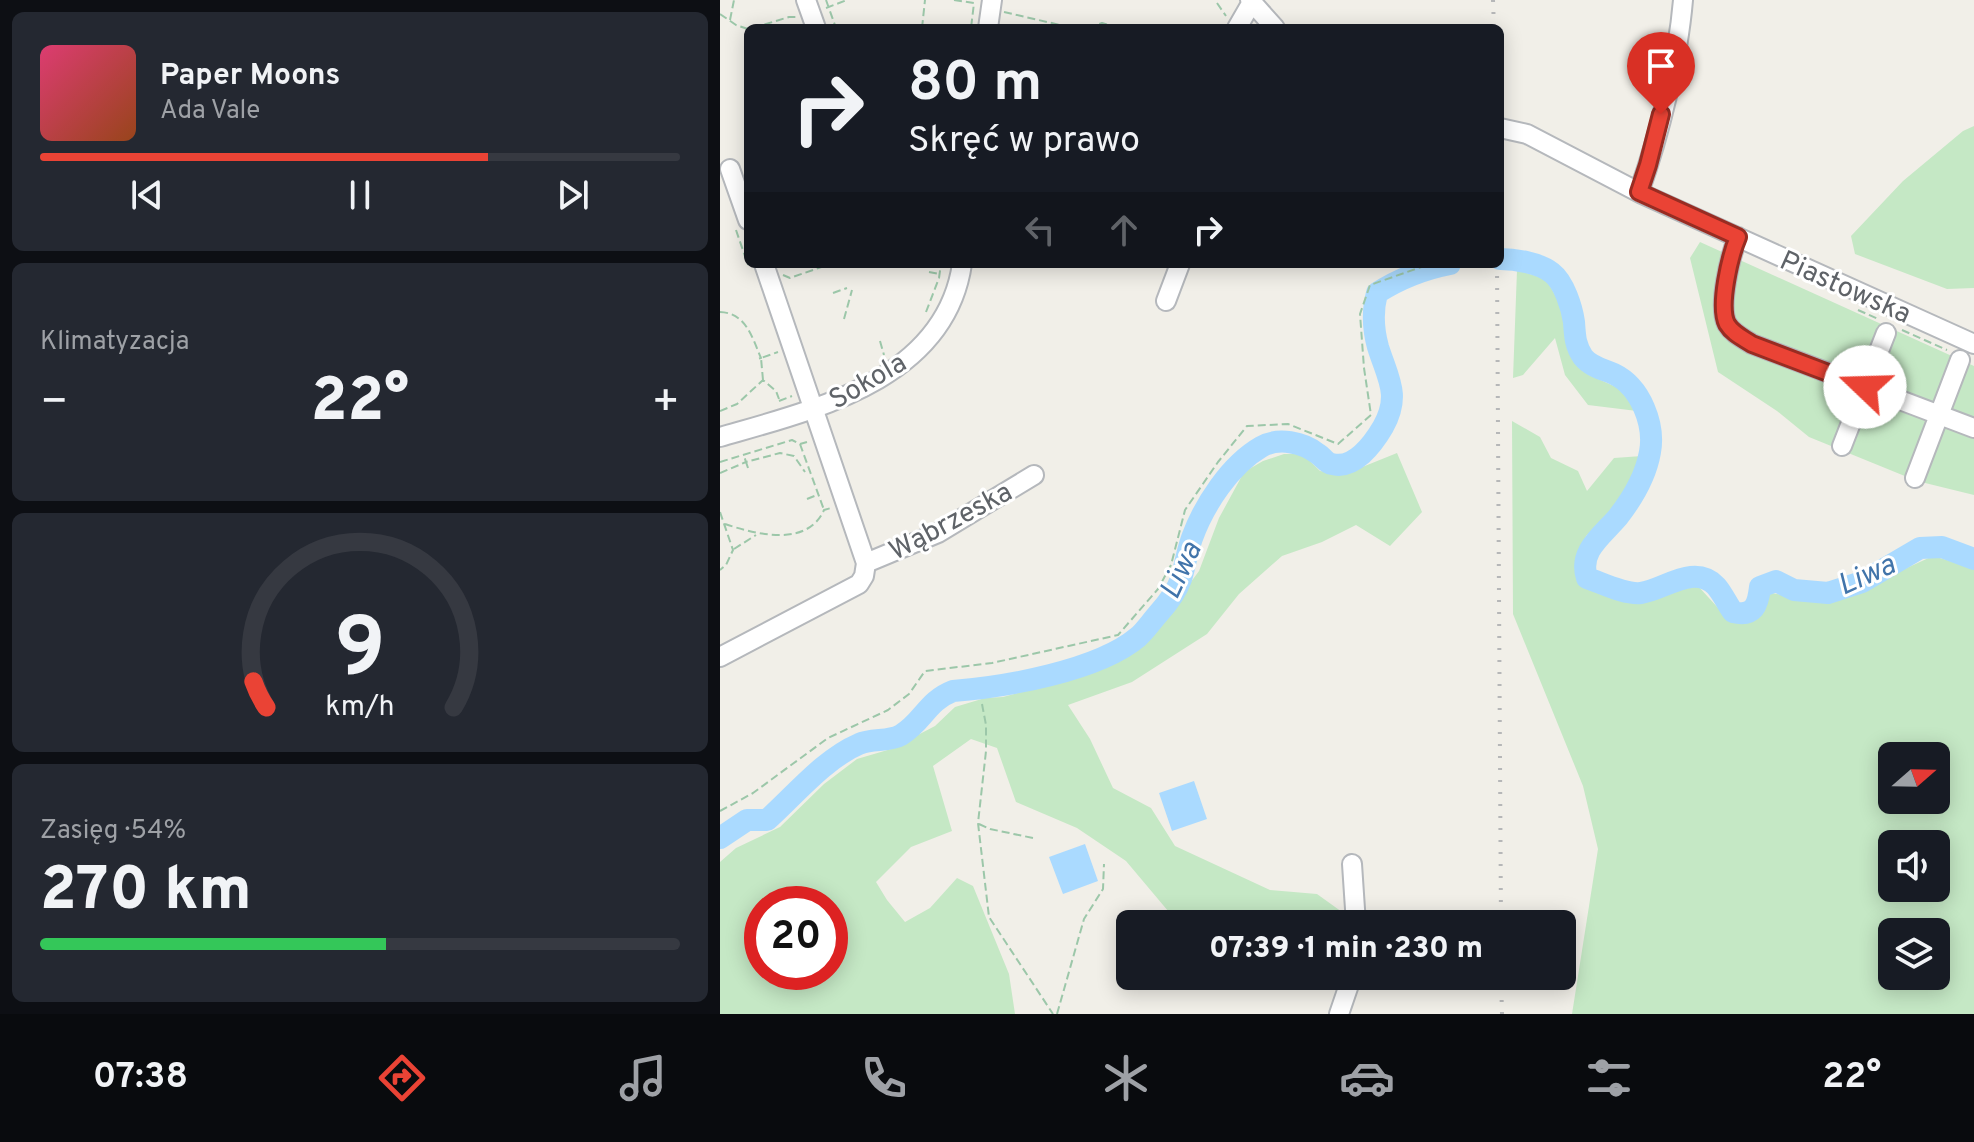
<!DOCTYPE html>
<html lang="pl">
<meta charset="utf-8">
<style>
body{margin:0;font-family:Overpass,sans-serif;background:#242831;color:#f1f3f6;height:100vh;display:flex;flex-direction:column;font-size:30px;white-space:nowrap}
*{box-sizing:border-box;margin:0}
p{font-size:26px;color:#9ea1a6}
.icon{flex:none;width:44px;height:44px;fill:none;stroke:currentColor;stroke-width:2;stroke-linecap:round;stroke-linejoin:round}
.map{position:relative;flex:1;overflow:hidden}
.side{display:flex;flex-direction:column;gap:12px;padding:12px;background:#0d0f14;width:720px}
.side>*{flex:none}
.top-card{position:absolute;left:24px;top:24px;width:760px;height:244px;border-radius:12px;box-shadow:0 4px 20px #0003;background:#171b24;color:#f1f3f6;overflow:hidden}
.needle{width:52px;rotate:70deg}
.buttons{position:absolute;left:1158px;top:742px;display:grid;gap:16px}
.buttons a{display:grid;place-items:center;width:72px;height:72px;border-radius:12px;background:#171b24;box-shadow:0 4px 20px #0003;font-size:40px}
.speed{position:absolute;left:24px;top:886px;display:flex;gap:16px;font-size:40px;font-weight:700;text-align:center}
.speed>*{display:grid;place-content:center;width:104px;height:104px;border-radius:50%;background:#171b24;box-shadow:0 4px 20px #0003;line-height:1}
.speed .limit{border:12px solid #d22;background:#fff;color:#111}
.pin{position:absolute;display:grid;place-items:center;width:68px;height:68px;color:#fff;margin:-82px -34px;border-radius:50% 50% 50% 0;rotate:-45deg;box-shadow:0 0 8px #0007}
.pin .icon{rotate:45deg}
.me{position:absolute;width:88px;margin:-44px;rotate:291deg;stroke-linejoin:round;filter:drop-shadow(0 0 6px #0008)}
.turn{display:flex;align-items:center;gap:28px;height:168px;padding:0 32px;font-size:36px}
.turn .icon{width:104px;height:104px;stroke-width:2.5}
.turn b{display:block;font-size:56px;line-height:68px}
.lanes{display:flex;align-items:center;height:76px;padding:0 32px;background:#0003;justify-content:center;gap:40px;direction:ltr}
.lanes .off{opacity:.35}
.big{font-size:60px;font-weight:800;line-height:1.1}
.side .widget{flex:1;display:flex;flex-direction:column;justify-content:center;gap:12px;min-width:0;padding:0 28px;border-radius:12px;background:#242831}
.side .dial{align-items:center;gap:0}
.dial svg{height:208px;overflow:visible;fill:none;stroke:#363941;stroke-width:7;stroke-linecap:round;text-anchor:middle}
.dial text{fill:#f1f3f6;stroke:none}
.song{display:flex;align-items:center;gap:24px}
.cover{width:96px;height:96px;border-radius:12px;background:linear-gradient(135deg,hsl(340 70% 55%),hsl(20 70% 35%))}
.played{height:8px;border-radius:4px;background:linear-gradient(90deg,#ea4335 70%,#363941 70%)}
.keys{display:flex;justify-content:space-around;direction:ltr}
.heat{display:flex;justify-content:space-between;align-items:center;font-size:44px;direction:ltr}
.charge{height:12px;border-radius:6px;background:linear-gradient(90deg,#34c759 54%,#363941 0)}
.trip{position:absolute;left:396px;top:910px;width:460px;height:80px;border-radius:12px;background:#171b24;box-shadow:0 4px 20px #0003;font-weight:800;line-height:80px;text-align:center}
.dock{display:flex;height:128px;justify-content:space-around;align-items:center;background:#090b0e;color:#9ea1a6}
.dock .icon{width:56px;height:56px}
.dock .selected{color:#ea4335}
.dock b{font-size:36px;color:#f1f3f6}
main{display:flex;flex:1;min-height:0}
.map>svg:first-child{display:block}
.green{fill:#c5e8c5;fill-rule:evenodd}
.water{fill:#aadaff}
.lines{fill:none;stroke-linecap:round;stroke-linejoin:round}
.river{stroke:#aadaff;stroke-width:22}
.minor-casing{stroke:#b5b8bc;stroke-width:22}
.path{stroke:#9cc7a9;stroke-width:2;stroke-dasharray:8 4;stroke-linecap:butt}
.minor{stroke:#fff;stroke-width:18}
.rail{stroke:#b6b7b8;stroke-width:4;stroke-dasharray:2 10;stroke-linecap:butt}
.route-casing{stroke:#982c22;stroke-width:20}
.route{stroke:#ea4335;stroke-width:14}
.labels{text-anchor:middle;stroke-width:6;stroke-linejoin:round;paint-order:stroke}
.street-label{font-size:28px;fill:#5f6368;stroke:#fff}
.water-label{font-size:30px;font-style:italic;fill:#4174aa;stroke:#fff}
</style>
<main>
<section class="side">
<div class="widget">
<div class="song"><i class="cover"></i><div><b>Paper Moons</b><p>Ada Vale</p></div></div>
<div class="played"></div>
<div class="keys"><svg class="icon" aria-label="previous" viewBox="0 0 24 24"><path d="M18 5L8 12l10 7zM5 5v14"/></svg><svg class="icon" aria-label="pause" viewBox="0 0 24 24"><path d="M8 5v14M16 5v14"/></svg><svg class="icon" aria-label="next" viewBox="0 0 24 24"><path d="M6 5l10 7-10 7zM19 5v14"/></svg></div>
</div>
<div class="widget"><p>Klimatyzacja</p>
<div class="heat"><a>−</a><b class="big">22°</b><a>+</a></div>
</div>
<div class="widget dial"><svg viewBox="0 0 100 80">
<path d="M14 69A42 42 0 1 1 86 69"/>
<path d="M14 69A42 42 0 0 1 9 59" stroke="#ea4335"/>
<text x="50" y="56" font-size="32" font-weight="700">9</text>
<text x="50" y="72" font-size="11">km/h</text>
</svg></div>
<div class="widget"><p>Zasięg · 54%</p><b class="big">270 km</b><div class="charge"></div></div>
</section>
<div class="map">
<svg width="1254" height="1014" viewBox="0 0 1254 1014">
<rect width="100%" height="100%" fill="#f1efe8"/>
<path class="green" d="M1254 126V288L1227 289 1135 254 1131 236 1183 181 1243 131Z
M980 242 1254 366V495L1197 481 1089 437 1057 411 998 372 970 258Z
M797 270 826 279 847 316 850 348 869 375 903 390 917 411 868 405 845 375 835 338 803 375 793 378Z
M792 421 820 437 831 458 858 471 867 491 894 458 922 456 896 507 866 536 857 573 865 587 917 599 978 586 1010 621 1040 617 1046 592 1110 603 1213 556 1254 568V1014H852L878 849 863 786 793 614ZM1216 756V800H1172V756ZM1216 844V888H1172V844ZM1216 932V976H1172V932Z
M677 453 702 512 670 546 636 525 602 542 562 556 519 594 487 634 412 682 348 705 370 739 393 788 431 808 455 846 550 890 597 894 629 917 628 924H459L406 861 357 828 296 802 277 748 251 739 213 766 232 831 191 847 156 882 167 900 185 922 210 908 237 878 253 886 289 974 295 1014H0V862L16 848 60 827 104 784 137 759 171 749 215 726 235 707 265 698 283 697 353 678 383 666 413 648 437 628 479 571 499 518 524 472 543 461 564 454H583L600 471 625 474ZM42 904H110V972H42Z"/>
<path class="water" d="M474 781 487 819 452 831 439 793Z
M365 844 378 881 343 894 329 857Z"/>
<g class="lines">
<path class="river" d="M780 259C795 259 820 263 832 273 844 282 852 308 854 322 855 336 855 345 863 357 871 367 883 369 894 374 921 387 935 425 930 452 926 475 912 499 898 517 883 535 858 551 867 578 882 583 905 595 921 593 944 590 974 563 996 586 1003 594 1007 604 1013 612 1034 617 1038 605 1040 587L1056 581 1074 590 1108 593 1142 582 1200 548 1222 547 1254 559
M0 838 27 820H47C75 795 104 759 139 744 152 738 169 742 181 735 203 722 207 701 233 691 284 687 378 671 418 637 425 631 431 622 438 614 447 604 456 593 461 579 465 566 467 552 472 538 484 505 510 465 541 447 558 437 583 442 598 454 603 457 606 463 612 464 634 470 653 444 663 427 681 395 668 379 658 347 653 329 652 312 657 293 679 279 704 269 730 264"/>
<g class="minor-casing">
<path id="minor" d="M86 0 96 28
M530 0 555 28
M268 28 272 0
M517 28 532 2
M780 128 807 134 922 194 1254 344
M10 169 28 220
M919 192C939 136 958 60 963 0
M1018 237C1010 256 998 306 1007 324 1013 334 1023 338 1032 344L1254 428
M446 301 460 264
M0 437C94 410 225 380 242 264
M1122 446 1166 333
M1195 478 1240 360
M146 563 218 533 314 475
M0 657 139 584 144 576 146 563 44 264
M632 864 636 924
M619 1014 632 976"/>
</g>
<path class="path" d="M106 0 116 28
M234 0 254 3 251 28
M497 3 506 16
M106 8 127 0
M284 12 353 28
M0 14 16 25 28 29
M10 20 14 0
M33 28 69 17H77
M202 28 205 0
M368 28 382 23 398 28
M16 230 28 265
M209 272 219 274
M63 275 70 278 110 264
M113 293 127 288
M1138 310 1158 319
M0 312C26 313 32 337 41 358L37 359
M206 312 219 278 221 264
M124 319 132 290
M1182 330 1227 350
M160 341 164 355
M43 380 41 358 58 352
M59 401 72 396
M0 411 17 404 43 380 56 391 59 399
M80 444 87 442
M0 462 72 440 80 444 104 510
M28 468 26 462 60 453 74 456 85 472
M0 473 26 462 24 456
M87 499 97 495
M0 512 13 550 6 565 0 570
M5 524C35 534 87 548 104 510L111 508
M14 549 36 535
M262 704 266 725V751L258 823 269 917 333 1014
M0 811 33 793 108 738 168 710 189 694 205 671 272 663 398 635 438 589 451 565 465 510 498 462 527 426 568 424 618 444 651 415 644 368 640 314 650 285 710 264
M259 824 270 829 313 838
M337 1014 364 919 383 889 384 864"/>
<use href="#minor" class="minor"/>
<path class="rail" d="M773 0 774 28
M777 264 781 924
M781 976 782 1014"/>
</g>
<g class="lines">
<g class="route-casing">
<path id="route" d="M941 114 928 165 919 192 1018 237C1010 256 998 306 1007 324 1013 334 1023 338 1032 344L1145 387"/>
</g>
<use href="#route" class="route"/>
</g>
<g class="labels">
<g class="street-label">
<text transform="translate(1126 286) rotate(24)" y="10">Piastowska</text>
<text transform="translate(147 380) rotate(-30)" y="10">Sokola</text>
<text transform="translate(230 520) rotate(-28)" y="10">Wąbrzeska</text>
</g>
<g class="water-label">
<text transform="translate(460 570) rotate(-65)" y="10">Liwa</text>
<text transform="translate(1146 574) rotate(-24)" y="10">Liwa</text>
</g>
</g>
</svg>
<div class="buttons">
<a><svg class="needle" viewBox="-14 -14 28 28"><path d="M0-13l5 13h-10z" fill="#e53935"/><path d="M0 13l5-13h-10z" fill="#9ea1a6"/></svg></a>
<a><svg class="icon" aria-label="sound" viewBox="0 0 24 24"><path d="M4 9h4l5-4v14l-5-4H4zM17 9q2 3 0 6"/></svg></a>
<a><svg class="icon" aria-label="layers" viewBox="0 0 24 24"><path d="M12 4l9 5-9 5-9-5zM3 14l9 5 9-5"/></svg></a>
</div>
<div class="speed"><div class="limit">20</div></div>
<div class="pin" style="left:941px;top:114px;background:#d93025"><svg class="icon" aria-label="arrive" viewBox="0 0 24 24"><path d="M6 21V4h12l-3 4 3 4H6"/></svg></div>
<svg class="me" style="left:1145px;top:387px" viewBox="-20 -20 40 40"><circle r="19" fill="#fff"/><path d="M0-13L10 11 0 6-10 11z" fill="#ea4335"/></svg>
<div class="trip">07:39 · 1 min · 230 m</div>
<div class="top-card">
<div class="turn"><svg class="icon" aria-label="right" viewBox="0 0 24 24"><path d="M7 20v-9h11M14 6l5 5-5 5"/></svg><div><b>80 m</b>Skręć w prawo</div></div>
<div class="lanes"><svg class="icon off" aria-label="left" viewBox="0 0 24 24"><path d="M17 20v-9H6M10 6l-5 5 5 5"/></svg><svg class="icon off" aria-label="ahead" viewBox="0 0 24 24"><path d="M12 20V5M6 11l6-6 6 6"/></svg><svg class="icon" aria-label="right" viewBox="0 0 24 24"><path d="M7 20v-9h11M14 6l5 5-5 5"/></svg></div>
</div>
</div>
</main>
<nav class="dock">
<b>07:38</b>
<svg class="icon selected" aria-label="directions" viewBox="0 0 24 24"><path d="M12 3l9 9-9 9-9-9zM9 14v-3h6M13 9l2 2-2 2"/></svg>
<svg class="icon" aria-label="music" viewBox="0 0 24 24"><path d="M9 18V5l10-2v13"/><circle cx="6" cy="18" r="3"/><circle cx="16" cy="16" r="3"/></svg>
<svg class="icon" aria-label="phone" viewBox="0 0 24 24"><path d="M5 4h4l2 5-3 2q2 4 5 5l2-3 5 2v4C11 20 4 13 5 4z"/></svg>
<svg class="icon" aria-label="climate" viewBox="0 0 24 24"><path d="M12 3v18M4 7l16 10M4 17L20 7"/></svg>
<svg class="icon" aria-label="car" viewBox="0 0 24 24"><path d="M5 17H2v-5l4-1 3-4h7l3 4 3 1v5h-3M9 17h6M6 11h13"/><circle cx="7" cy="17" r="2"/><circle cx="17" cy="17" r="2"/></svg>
<svg class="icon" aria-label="filters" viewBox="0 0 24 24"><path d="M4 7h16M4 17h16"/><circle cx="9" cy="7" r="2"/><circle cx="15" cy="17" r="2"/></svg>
<b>22°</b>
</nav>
